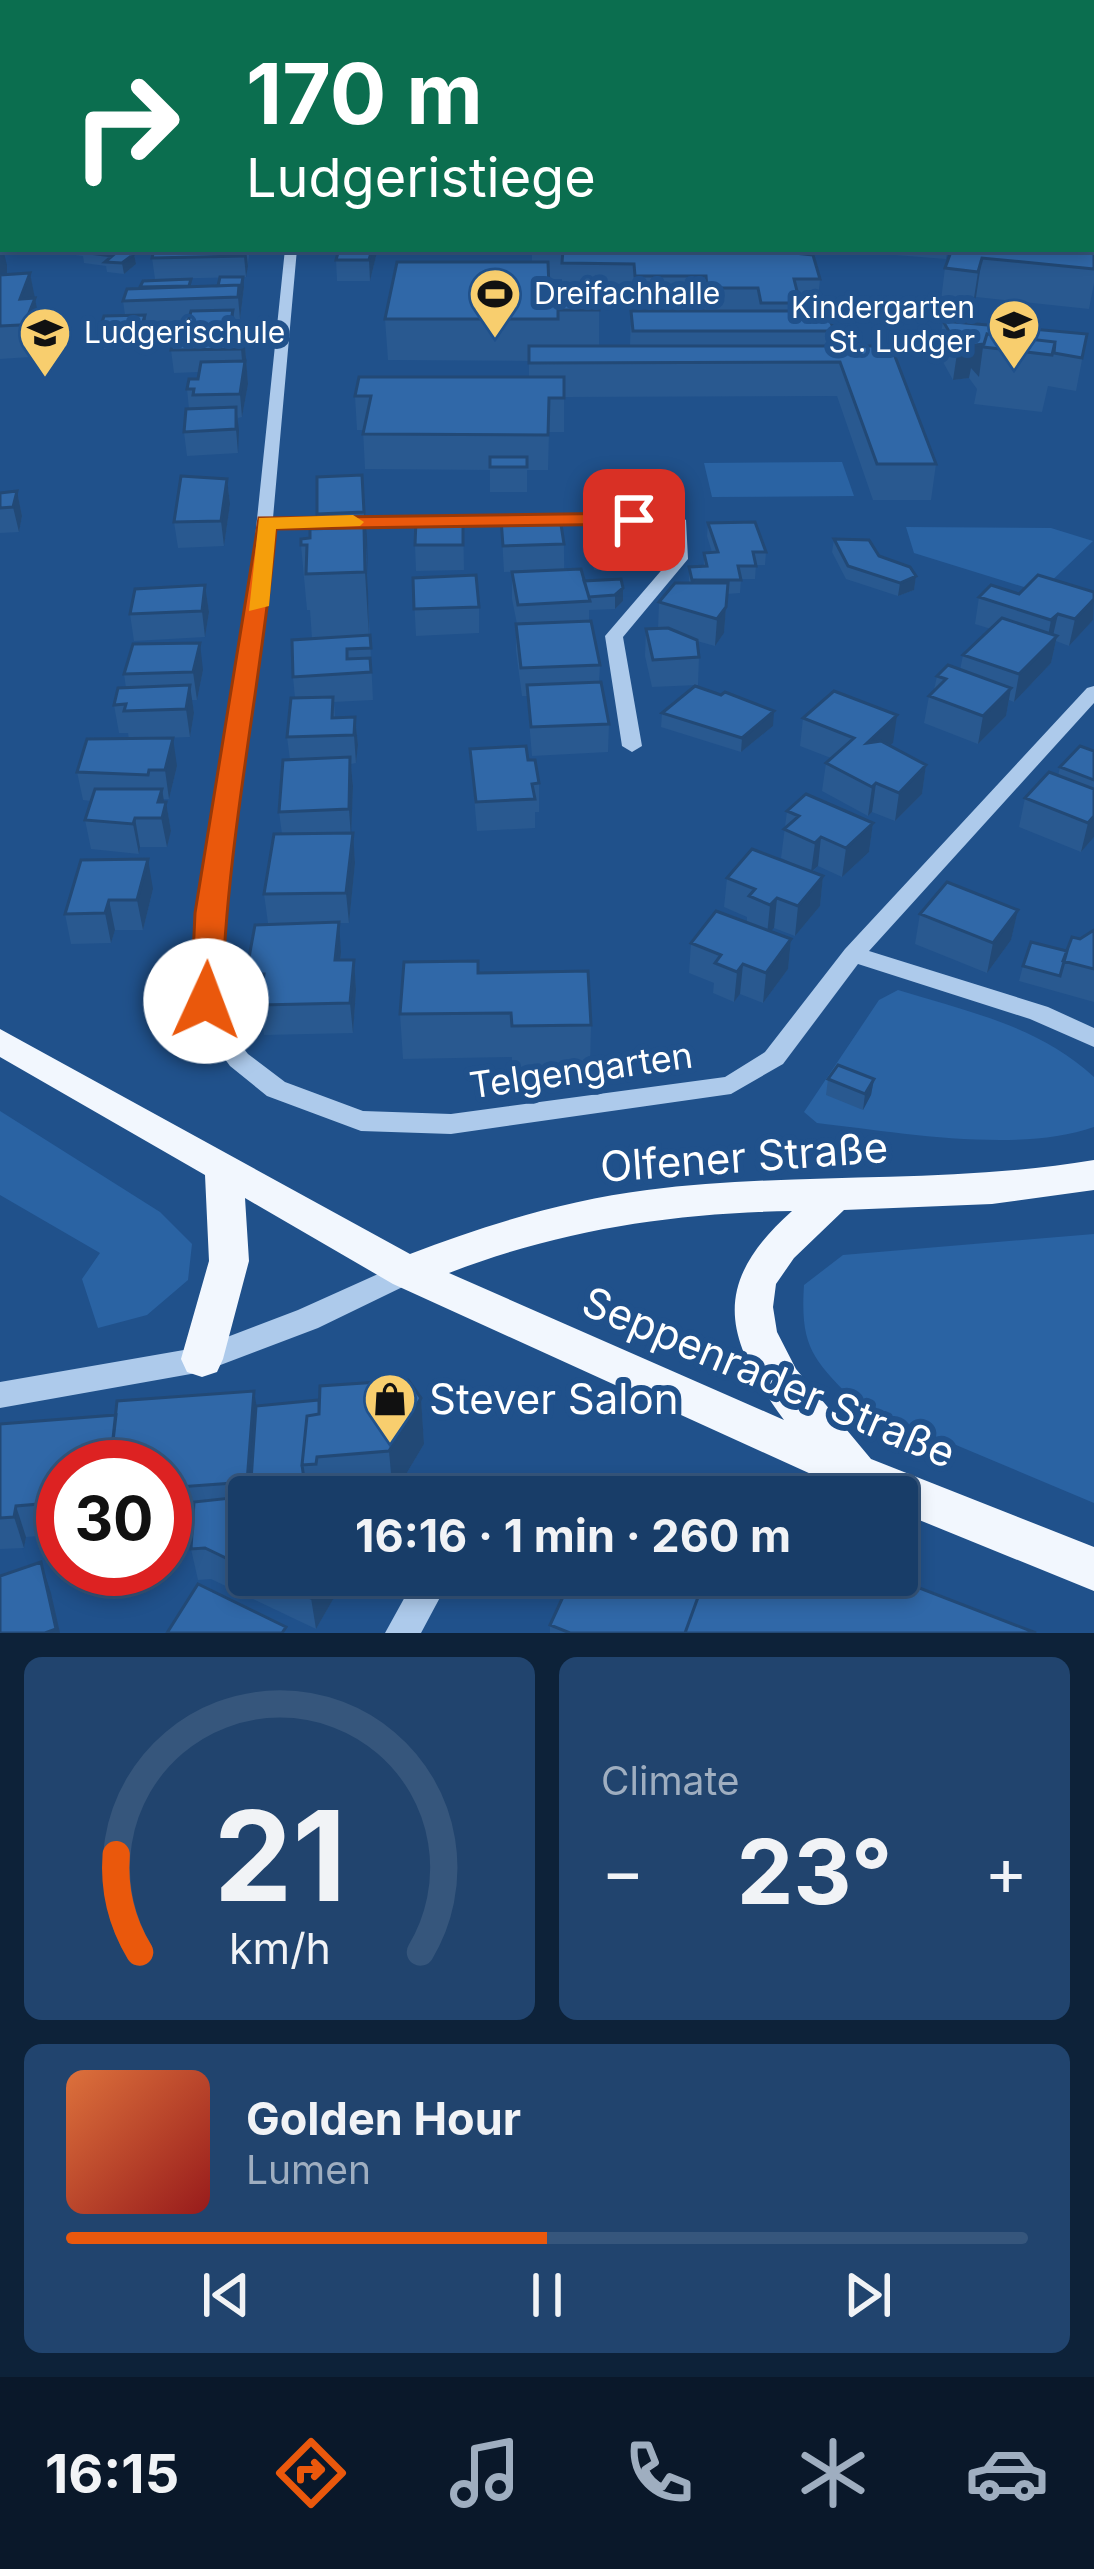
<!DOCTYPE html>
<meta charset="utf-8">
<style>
body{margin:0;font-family:Inter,sans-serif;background:#21446e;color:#f1f3f6;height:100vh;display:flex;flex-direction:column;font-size:45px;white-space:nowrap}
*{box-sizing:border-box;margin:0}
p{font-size:39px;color:#9faec0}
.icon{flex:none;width:66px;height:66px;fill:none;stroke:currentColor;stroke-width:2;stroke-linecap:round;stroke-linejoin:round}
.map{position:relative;height:1633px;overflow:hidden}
.drawer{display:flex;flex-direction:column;gap:24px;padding:24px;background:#0d2239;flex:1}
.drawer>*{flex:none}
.hud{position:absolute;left:0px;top:0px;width:1095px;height:252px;box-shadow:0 6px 18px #0003,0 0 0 3px #36567c;background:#0b6e4f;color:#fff;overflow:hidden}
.speed{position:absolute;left:36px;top:1440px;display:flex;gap:24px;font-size:60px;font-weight:700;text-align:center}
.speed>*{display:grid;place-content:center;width:156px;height:156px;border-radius:50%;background:#183d68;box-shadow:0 6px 18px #0003,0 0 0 3px #36567c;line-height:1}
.speed .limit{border:18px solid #d22;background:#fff;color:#111}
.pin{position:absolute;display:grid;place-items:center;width:102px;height:102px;color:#fff;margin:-51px;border-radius:24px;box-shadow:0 6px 18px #0006}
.me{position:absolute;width:132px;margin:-66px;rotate:2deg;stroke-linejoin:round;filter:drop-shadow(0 0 9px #0008)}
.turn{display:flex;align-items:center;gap:42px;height:252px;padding:0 48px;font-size:54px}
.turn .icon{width:156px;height:156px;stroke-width:2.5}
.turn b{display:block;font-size:84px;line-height:102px}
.big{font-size:90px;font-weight:700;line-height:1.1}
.drawer .widget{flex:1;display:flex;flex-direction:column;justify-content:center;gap:18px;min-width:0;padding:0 42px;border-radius:18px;background:#21446e}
.drawer .dial{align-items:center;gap:0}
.dial svg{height:312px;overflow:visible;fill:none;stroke:#36567c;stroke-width:7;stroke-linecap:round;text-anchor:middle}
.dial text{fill:#f1f3f6;stroke:none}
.song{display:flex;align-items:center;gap:36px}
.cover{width:144px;height:144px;border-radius:18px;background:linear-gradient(135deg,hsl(20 70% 55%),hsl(0 70% 35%))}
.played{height:12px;border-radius:6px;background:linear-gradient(90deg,#ea580c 50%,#36567c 50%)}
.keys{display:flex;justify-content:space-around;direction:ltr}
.heat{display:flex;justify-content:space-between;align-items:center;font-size:66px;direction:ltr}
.drawer .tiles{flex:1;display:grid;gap:24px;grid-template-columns:1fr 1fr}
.widget:last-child{grid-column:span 2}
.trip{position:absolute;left:228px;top:1476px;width:690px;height:120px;border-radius:12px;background:#183d68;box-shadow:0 6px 18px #0003,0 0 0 3px #36567c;font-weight:700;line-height:120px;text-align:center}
.dock{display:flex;height:192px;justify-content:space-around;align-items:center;background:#0a182a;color:#9faec0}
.dock .icon{width:84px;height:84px}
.dock .selected{color:#ea580c}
.dock b{font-size:54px;color:#f1f3f6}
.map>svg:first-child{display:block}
.green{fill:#2a63a3}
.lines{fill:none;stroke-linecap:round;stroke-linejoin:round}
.minor{fill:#adcaeb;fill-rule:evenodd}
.major{fill:#f2f7fe;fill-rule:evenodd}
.wall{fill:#295990;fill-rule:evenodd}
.shaded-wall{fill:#224976}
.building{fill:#3068a8;stroke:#224976;stroke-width:3}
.route{fill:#ea580c;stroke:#983908;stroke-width:3}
.slow{fill:#f59e0b}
.labels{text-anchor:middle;stroke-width:12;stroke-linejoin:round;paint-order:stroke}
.far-poi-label{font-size:30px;fill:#fff;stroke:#20518b;text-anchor:start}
.street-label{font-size:36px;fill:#fff;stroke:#20518b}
.near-street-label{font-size:42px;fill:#fff;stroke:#20518b}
.near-poi-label{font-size:42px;fill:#fff;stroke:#20518b;text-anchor:start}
</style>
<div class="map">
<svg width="1094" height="1633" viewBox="0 0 1094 1633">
<rect width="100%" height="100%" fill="#20518b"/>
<path class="green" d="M842 462 854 496 712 497 704 463Z
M906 527 1051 528 1093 541 1040 592 914 553Z
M898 990C970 1012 1038 1026 1094 1077V1127C1017 1154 897 1132 817 1123L804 1112 879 1000Z
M0 1111 160 1212 192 1244 188 1280 147 1315 98 1328 82 1279 100 1253 0 1195Z
M1094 1234V1503L856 1403C813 1359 800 1348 804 1285L843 1255Z"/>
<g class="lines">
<path class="minor" d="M1092 29H1094V35H1092Z
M0 48H3V54H0Z
M1092 109H1094V115H1092Z
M285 249H297L273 518 678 515 686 520 688 559 623 637 642 746 632 752 622 746 605 636 672 558 670 525 272 528 261 654 221 913 218 1001 228 1029 248 1054 285 1082 363 1111 451 1114 725 1077 765 1052 845 949 1087 688 1094 686V703L869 951 1048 1007 1094 1028V1047L1030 1019 858 964 783 1064 731 1094 451 1134 361 1131 267 1096 230 1066 205 1032 194 1001 199 913 243 654Z
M407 1261 417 1264 421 1272 417 1280 318 1328 202 1372 0 1408V1382L201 1347 298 1310Z
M417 1575H452L421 1633H385Z"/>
<path class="major" d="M151 0H163L165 3H153Z
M1092 210H1094V220H1092Z
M0 1029 410 1254C486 1225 566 1200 647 1190 796 1171 945 1185 1094 1160V1190L992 1204 844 1210 794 1258 776 1284 773 1307 777 1332 796 1369 871 1459 1094 1547V1591L897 1511V1497H863L844 1489 393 1284 245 1198 249 1261 223 1359 217 1372 202 1377 187 1372 181 1359 209 1261 205 1175 0 1057ZM792 1211C710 1284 724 1338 784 1420L449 1273C560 1230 673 1213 792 1211Z"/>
</g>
<path class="wall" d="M8 0H39V3H8Z
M729 0H830L828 3H729Z
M862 0H887V3H862Z
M3 167V190L0 188V168Z
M74 249H133L136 264 124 274 107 272 106 266 84 263 83 256 75 255Z
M154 249H250L246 277 155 279 152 258Z
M532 249H756L820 279 817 310 799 311 834 331 832 346 936 464 931 500H873L837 396 564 397V432H549L548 470H527V492H490V470L365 469 363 430H357L355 396 529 377V361L388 360 385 319 532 262ZM549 279H562V288H549ZM599 294H633L634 307 704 308 705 311H631L630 346H599Z
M883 249H948L946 259 882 254Z
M952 249 1094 252V283L1089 309 976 297 972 311 940 308 945 268Z
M377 252 370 281H337L336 260Z
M30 273 37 312H43L48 344 46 356 0 359V275Z
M192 287H244L240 319H234L235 334 244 333 248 384 242 417 238 418V453L187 456 184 432 189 409 187 389 198 379 199 372 174 373 171 350 188 335V321L146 322 148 337 146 347 104 349 101 326 125 315 123 301Z
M943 321 1087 334 1076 391 1048 386 1042 412 974 404 977 389 969 378 953 380 938 353Z
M362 475 373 700 334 702 335 718 355 717 358 745 356 763 351 764 353 786 351 833H353L355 863 349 923H339L341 960H354L356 990 353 1033 264 1035 260 1005H250L246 974 268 923 264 894 282 834 279 812 290 760 287 737 295 698 293 677 312 639 310 610H307L301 545 318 529 317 514Z
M227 479 230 504 224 546 178 548 174 522Z
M17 491 22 516 19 532 0 533V493Z
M463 519 464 570 416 571 415 545Z
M501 519 564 544V569L584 581 623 588V601L615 609 589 610V621L600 665 599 682 609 724 608 752 532 756 527 696H522L516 651V624H517L512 599V572L543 571 504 572Z
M589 519 649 543 648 569 594 570 589 544Z
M708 523 766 552 765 565H756L755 579H741L740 593 727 594 724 633 715 646 697 641 699 657 698 685 652 687 645 656 646 629H658L659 602 689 583V567L704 566V553L712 552 707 536Z
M834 539 879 556 916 576 914 590 898 596 846 579 832 552Z
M413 578 479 607V633L416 636Z
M205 585 209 612 205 637 134 641 130 614Z
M1094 592 1093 620 1069 646 1056 641 1051 663 1014 702 1009 700 1006 716 978 744 924 723 929 696 934 690 937 676 960 670 963 655 991 629 975 624 979 597Z
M203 670 197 700H192L194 713 190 737 161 738 177 766 169 799H163L164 802H166L171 831 167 847H140L139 854 91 849 85 820 91 801 83 800 77 772 129 739 128 733H119L114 705 126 688 124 674Z
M662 713 773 726 741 752 661 727Z
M803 718 893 743 890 746 926 765 922 794 895 821 872 812 868 816 822 791 826 763 831 758 800 746Z
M470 749 528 760 539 783V812H535V828L477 831Z
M1094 751V837L1081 852 1019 827 1025 798 1058 776 1060 767Z
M787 811 873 823 869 852 842 877 818 866 812 872 823 876 820 906 795 936 774 928 770 931 791 939 788 969 763 1003 740 994 734 1002 713 993 714 983 689 973 691 943 747 922V917L724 907 727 878 809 871 781 858Z
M153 889 143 930H115L111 943 71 944 65 914Z
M1018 910 1011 940 987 973 915 944 920 914Z
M1094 930V1002L1019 981 1023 966 1067 951Z
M478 973 591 1025 590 1069 512 1070V1057L403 1059 400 1014Z
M828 1079H874L871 1095 863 1110 826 1095Z
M254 1391 256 1406 421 1398 424 1444 393 1496 249 1497V1575H347L316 1629 211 1579 198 1580 191 1549 192 1532 165 1534V1467H63V1534L26 1537 24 1548 0 1549V1424L116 1415Z
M573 1575H886L1036 1633H550V1625Z"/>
<path class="shaded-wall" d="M3 16V34L0 36V18Z
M0 205 3 221V238H0Z
M3 249 7 265V273L0 274V252Z
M129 249H133L136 264 124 274 122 263 124 253Z
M246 249 248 266 246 277 244 256Z
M372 249H377V252L370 281 369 260Z
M982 258 976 297 972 311 978 272Z
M30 273 40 324 20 299Z
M243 277 244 287 240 319 238 297Z
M233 310 235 332 233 347 230 325Z
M43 312 48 344 46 356 40 324Z
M145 315 148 337 146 347 142 325Z
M244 333 248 384 242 417 240 394 243 371 241 349Z
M996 343 983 347 979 377 971 368 969 378 953 380 958 347Z
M236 407 239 430 238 453 236 429Z
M362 475 367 537 368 575 364 512Z
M227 479 230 504 224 546 221 521Z
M17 491 22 516 19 532 13 507Z
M364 527 368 591 369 637 365 572Z
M916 576 914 590 898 596 900 583Z
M205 585 209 612 205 637 202 611Z
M623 588V601L615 609V595Z
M1094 599 1093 620 1069 646 1075 619Z
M726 607 724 633 715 646 717 619Z
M1058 614 1052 640 1046 647 1051 620Z
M1057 636 1051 663 1014 702 1019 674Z
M200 643 203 670 197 700 193 672Z
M190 685 194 713 190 737 186 709Z
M1011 688 1006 716 978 744 983 716Z
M774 711 773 726 741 752 742 738Z
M897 715 893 743 863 771 867 743Z
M355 717 358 745 356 763 354 735Z
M173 738 177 766 169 799 165 770Z
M350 757 353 786 351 838 349 809Z
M926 765 922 794 895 821 899 793Z
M876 783 872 812 868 816 872 787Z
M162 789 165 807 166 802 171 831 167 847 158 802Z
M1094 816V837L1081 852 1088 823Z
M135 818 140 847 139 854 133 824Z
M873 823 869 852 842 877 846 848Z
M353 833 355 863 349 923 346 893Z
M821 837 818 866 811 872 815 843Z
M148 859 153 889 143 930 137 900Z
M823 876 820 906 795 936 798 906Z
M777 898 774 928 767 935 770 905Z
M109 900 115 930 111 943 105 913Z
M1018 910 1011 940 987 973 993 943Z
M339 922 341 952 338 990 335 960Z
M791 939 788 969 763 1003 766 973Z
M354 960 356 990 353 1033 350 1003Z
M743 964 740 994 734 1002 737 972Z
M874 1079 871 1095 863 1110 865 1094Z
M254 1391 262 1437 250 1497 247 1482Z
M421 1398 424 1444 393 1496 389 1451Z
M297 1480 299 1497H287Z
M16 1506 26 1537 24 1548 14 1517Z
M41 1562 51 1593 60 1633H45Z
M325 1575H347L316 1629 311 1598Z"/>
<path class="building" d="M193 0H217L220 3H196Z
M580 0H602L600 3H578Z
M84 249H129L124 253 134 254 122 263 105 262 112 256 82 252Z
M154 249H245L244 256 152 258Z
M339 249H372L369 260H336Z
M563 249H756L813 255 820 279H794L800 303H761L758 288H707L706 276H635L634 264 562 263Z
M952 249H1088L1087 252H1094V269L982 258 978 272 945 268Z
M397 262H548L549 288H599V310H558V319H385Z
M30 273 20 299 35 298 29 313 43 312 40 324 0 326V275Z
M220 277H243L240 294 239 285 218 286Z
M191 279 189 286 140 287 143 281Z
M239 285 238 297 123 301 127 289Z
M233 310 230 325 187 326 191 311Z
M631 311H827L834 331H633Z
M145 315 142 325 101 326 104 316Z
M943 321 1087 334 1082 358 1054 353 1055 342 987 334 984 344 958 347Z
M244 333 241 349 171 350 175 335Z
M987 334 1055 342 1052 355 983 347Z
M529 346H891L936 464H877L840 362 529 363Z
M245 361 240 394 193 395 194 389H187L189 379H198L201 362Z
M359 377H564V398H549L548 435 363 434 371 396H355Z
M236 407V429L184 432 186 409Z
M490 457H527V467H490Z
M362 475 364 512 317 514V477Z
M181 476 227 479 221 521 174 522Z
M17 491 13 507 0 508V493Z
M643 517 649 543 594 544 589 519Z
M560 518 564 544 503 546 501 519Z
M463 519V545H415L416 520Z
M755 522 766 552H753L756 566H738L741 580H692L689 567 707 566 704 553 718 552 708 523Z
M364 527 365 572 306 574 307 545H301V539L310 538V529Z
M834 539 869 540 879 556 910 567 916 576 900 583 848 566Z
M581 569 590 601 518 605 512 572Z
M476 575 479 607 414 609 413 578Z
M1038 575 1094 592V599L1075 619 1058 614 1051 620 979 597 991 585 1019 594Z
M621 579 623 588 615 595 589 597 584 581Z
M675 583H728L726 607 717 619 659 602Z
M205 585 202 611 130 614 135 589Z
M1002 618 1057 636 1019 674 963 655Z
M591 621 600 665 521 668 516 624Z
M668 628 697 640 699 657 653 660 646 629Z
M370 635 371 648 347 649V659L370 658 371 672 293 677 292 640Z
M200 643 193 672 124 674 133 644Z
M948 665 1011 688 983 716 929 696 946 679 937 676Z
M601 682 609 724 531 727 527 685Z
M190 685 186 709 124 711 126 704 114 705 118 688Z
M695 686 721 695 725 692 774 711 742 738 662 713Z
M834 691 897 715 867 743 881 741 926 765 899 793 876 783 872 787 826 763 854 738 803 718Z
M333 697 332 718 355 717 354 735 287 737 291 698Z
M173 738 165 770H149L148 775 77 772 87 739Z
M526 746 528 760H535L539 783 532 784 535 799 476 802 470 749Z
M1080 746 1094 751V780L1060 767Z
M350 757 349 809 279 812 283 760Z
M1049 772 1094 789V816L1088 823 1025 798Z
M95 789H162L158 802H166L162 818H135L133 824 85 820Z
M806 794 873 823 846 848 821 837 815 843 784 829 799 816 787 811Z
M353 833 346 893 264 894 274 834Z
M752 849 823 876 798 906 777 898 770 905 749 896 755 889 727 878Z
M148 859 137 900H109L105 913 65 914 81 860Z
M947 882 1018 910 993 943 920 914Z
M716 911 791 939 766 973 743 964 737 972 715 963 721 955 691 943Z
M339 922 335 960H354L350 1003 260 1005 264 974H246L255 925Z
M1094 930V969L1063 961 1072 937 1080 939Z
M1031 942 1067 951 1060 976 1023 966Z
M478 961V973L588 971 591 1025 512 1026 511 1013 400 1014 404 962Z
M838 1065 874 1079 865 1094 828 1079Z
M408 1380 421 1398 389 1451 317 1457 316 1464 302 1465 307 1416 319 1414 320 1386Z
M254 1391 247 1482 165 1488V1467H110L117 1401Z
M319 1400V1414L307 1416 302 1465 304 1479 297 1480 286 1496 289 1497H249V1569L205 1548 191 1549 194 1502 250 1496 256 1406Z
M116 1415 110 1467H63V1502L16 1506 14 1517 0 1518V1424Z
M659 1487 684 1497H655Z
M41 1562 56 1629 45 1633H0V1576Z
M262 1575H325L311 1598Z
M573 1575H698L705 1578 685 1633H570L550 1625Z
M706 1575H886L1036 1633H685Z
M198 1584 286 1627 282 1633H167Z"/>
<path class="route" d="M634 513 644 520 641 524 276 529C261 687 226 843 222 1001L206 1012 195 1009 191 1001 195 913 259 518Z"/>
<path class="slow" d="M353 515 364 522 360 526 276 529 269 606 249 611 259 518Z"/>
<defs>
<g id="stadium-pin" transform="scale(2.7)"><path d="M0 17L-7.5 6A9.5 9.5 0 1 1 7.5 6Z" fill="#f8ce6e" stroke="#20518b"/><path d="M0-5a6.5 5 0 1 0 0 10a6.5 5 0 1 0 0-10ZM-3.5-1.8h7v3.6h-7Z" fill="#111"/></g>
<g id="school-pin" transform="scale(2.7)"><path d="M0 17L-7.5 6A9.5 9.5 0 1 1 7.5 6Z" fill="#f8ce6e" stroke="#20518b"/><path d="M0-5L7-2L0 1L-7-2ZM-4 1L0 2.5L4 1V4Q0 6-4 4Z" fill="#111"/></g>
<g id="shop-pin" transform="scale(2.7)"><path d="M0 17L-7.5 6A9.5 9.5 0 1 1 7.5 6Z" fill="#f8ce6e" stroke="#20518b"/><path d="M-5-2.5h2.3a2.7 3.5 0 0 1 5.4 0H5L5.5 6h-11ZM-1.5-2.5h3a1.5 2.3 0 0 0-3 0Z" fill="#111"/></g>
</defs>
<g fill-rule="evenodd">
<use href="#stadium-pin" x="495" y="294"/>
<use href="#school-pin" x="1014" y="325"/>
<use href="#school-pin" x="45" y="333"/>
<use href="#shop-pin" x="390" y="1399"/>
</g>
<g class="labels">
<g class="far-poi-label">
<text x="534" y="304">Dreifachhalle</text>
<text x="975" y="318" text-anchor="end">Kindergarten<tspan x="975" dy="34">St. Ludger</tspan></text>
<text x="84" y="343">Ludgerischule</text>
</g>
<g class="street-label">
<text transform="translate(581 1070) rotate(-8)" y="13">Telgengarten</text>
</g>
<g class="near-street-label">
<text transform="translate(744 1157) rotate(-4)" y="15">Olfener Straße</text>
<text transform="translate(769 1377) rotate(23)" y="15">Seppenrader Straße</text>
</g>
<g class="near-poi-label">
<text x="429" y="1414">Stever Salon</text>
</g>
</g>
</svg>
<div class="speed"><div class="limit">30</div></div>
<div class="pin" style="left:634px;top:520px;background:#d93025"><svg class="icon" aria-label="arrive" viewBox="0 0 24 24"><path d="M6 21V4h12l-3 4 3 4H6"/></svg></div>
<svg class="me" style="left:206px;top:1001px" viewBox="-20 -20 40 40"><circle r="19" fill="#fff"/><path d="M0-13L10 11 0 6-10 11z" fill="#ea580c"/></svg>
<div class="trip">16:16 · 1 min · 260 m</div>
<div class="hud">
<div class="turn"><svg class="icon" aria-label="right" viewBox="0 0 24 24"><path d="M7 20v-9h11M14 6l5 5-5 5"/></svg><div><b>170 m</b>Ludgeristiege</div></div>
</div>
</div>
<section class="drawer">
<div class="tiles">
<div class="widget dial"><svg viewBox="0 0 100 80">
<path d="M14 69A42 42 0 1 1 86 69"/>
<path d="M14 69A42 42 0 0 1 8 44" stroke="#ea580c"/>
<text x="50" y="56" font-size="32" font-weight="700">21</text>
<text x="50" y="72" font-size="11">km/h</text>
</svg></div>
<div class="widget"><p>Climate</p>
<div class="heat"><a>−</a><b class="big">23°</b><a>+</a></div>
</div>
<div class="widget">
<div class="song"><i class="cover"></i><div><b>Golden Hour</b><p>Lumen</p></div></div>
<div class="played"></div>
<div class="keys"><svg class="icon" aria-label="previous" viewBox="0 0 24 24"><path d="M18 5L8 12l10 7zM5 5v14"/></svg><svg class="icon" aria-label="pause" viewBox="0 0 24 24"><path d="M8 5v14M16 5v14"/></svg><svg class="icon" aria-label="next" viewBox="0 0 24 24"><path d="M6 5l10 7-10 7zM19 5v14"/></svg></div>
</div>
</div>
</section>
<nav class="dock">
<b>16:15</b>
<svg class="icon selected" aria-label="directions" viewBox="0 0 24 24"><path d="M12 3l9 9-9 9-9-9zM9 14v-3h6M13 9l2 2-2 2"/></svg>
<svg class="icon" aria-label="music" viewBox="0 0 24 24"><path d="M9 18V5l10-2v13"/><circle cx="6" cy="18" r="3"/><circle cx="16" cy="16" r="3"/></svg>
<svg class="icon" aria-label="phone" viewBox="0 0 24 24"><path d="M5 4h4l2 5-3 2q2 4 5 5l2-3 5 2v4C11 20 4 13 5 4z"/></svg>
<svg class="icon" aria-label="climate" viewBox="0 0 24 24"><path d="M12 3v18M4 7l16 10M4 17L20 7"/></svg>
<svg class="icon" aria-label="car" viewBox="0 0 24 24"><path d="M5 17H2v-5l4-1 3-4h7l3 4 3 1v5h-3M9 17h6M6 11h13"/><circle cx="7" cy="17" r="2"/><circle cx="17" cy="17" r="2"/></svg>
</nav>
